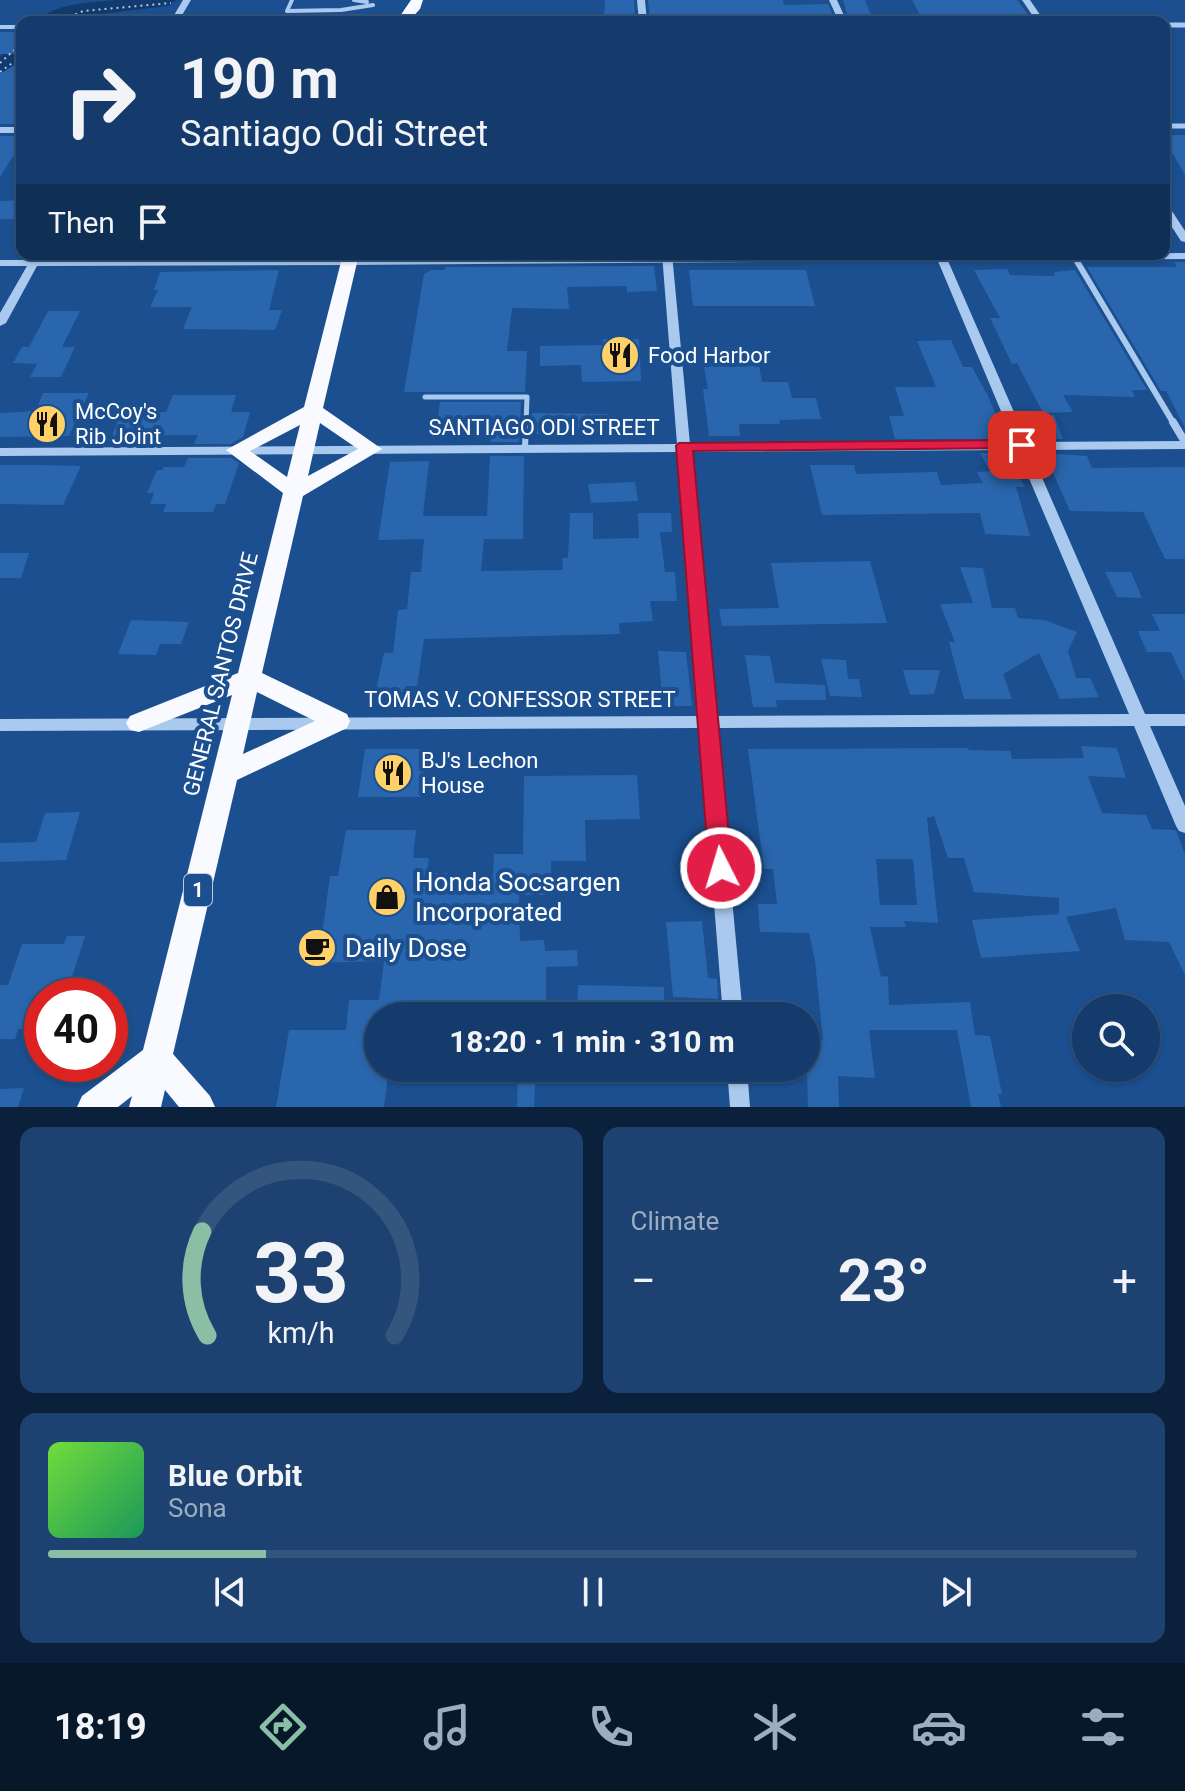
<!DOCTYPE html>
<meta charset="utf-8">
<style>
body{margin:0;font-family:Roboto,sans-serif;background:#1d4271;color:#f1f3f6;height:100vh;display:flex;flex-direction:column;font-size:30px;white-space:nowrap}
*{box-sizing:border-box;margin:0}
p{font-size:26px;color:#9dadc1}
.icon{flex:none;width:44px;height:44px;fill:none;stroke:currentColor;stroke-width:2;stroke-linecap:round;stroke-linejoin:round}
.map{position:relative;height:1107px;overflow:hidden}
.side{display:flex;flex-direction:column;gap:20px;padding:20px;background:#0b203b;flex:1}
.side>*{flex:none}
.hud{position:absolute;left:16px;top:16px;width:1154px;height:244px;border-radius:16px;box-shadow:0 2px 6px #0004,0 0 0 2px #33557e;background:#143b6b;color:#f1f3f6;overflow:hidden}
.controls{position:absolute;left:1072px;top:994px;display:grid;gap:16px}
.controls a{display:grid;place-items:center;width:88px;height:88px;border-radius:50%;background:#143b6b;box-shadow:0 2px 6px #0004,0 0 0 2px #33557e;font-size:40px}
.speed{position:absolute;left:24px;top:978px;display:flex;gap:16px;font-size:40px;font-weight:700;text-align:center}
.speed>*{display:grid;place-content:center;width:104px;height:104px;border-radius:50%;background:#143b6b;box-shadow:0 2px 6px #0004,0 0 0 2px #33557e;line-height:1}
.speed .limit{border:12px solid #d22;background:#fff;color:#111}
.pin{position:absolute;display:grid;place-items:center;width:68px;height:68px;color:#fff;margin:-34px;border-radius:16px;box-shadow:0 4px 12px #0006}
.me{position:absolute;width:88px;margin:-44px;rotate:355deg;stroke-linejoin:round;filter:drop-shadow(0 0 6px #0008)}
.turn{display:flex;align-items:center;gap:28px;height:168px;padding:0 32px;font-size:36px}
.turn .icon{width:104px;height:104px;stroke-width:2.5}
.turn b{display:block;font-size:56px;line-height:68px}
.then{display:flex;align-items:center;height:76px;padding:0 32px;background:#0003;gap:16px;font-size:30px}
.big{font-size:60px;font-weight:700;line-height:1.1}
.side .card{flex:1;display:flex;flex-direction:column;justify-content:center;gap:12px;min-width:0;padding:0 28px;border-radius:16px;background:#1d4271}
.side .dial{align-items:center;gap:0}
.dial svg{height:208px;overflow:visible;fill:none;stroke:#33557e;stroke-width:7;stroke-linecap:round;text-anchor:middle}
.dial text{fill:#f1f3f6;stroke:none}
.song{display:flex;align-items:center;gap:24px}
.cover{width:96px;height:96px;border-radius:12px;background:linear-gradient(135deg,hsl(100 70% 55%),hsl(150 70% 35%))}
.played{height:8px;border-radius:4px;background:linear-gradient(90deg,#8abfa5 20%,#33557e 20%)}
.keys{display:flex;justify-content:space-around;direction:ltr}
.heat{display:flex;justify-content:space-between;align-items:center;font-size:44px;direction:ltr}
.side .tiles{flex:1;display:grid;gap:20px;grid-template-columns:1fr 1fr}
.card:last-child{grid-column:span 2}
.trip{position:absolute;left:364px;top:1002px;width:456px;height:80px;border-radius:40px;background:#143b6b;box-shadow:0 2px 6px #0004,0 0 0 2px #33557e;font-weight:700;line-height:80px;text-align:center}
.menu{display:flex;height:128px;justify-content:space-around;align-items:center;background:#08182b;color:#9dadc1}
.menu .icon{width:56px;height:56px}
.menu .selected{color:#8abfa5}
.menu b{font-size:36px;color:#f1f3f6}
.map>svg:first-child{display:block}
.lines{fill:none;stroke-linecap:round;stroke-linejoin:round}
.river{fill:#123a6d;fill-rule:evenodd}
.building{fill:#2a66ad;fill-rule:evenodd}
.path{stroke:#a9c9ee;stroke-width:2;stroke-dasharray:2 4;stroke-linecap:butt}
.service-far2{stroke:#a9c9ee;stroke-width:4}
.service-far1{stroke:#a9c9ee;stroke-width:5}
.service{stroke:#a9c9ee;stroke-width:6}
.minor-far2{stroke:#a9c9ee;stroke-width:5}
.minor-far1{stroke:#a9c9ee;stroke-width:6}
.minor{stroke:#a9c9ee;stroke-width:8}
.tertiary{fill:#a9c9ee;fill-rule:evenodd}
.trunk{fill:#f8faff;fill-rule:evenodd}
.route{fill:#e11d48;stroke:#92132f;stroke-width:2}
.labels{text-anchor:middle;stroke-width:8;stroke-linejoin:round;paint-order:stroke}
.shield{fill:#1b4f8f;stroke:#bbcadd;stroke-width:2}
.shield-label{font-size:20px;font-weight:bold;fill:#fff}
.poi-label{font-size:22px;fill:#fff;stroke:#1b4f8f;text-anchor:start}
.street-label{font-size:22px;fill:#fff;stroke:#1b4f8f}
.near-poi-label{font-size:26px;fill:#fff;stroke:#1b4f8f;text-anchor:start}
</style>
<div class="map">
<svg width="1185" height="1107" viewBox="0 0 1185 1107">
<rect width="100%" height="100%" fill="#1b4f8f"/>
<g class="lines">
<path class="river" d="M116 0H177L167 6 77 17 64 22H37C55 2 91 3 116 0Z
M22 43V60L8 72 0 74V56Z"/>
</g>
<path class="building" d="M605 0H634L635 22H604Z
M648 0H783L784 5 828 4 835 20H650Z
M843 0H865L873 21 849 20Z
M912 0H1017L1031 19H922Z
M0 32H22V54H0Z
M22 60V124H0V74Z
M1164 135H1185V175L1164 138Z
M0 136H22V156H13L0 177Z
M22 200V219H0V201Z
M1174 262H1185V428L1166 391H1161L1087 267H1177Z
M654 266 657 291 627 292V286L567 287 569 309 512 308 507 351H527L525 392H404L424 274 431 270H445V267Z
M1007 269 1010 275 1054 276 1055 272 1075 270 1147 390H1132L1135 397 1063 395 1073 412 1043 413 1017 363 1012 364 990 318H1000L974 270Z
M279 270 269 310H282L275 330 183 329 192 307H150L158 290H154L160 272Z
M689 270H806L815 306H693Z
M48 311H80L62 347H75L61 377H30L37 364 13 363 22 347H29Z
M603 339H639L641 381 582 382 581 365 540 366V346L604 345Z
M951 340 963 367H972L988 396 998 420H989L998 439H895L889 416H904L895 387H936L917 341Z
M708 347H740L743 366H759L762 382H788L792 398H816L821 419 779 420 780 424H739L740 436H709L703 389H708L704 367H711Z
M43 393H89L69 436 0 437V413L36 411Z
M173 395H236L231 412H250L243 437 231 444H194L198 435 112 436 118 420H133L135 413 166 412Z
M440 402H521L519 442H491V431H436Z
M532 413 607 414 609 430 544 431V434H532Z
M1028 414 1054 415 1063 439H1038Z
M980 453H1004L1009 464H1012L1025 487H1016L1030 536 985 534 980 513 822 515 810 465H854L856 474 937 472 941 485 983 483 977 472 990 471Z
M1044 453 1087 456 1092 468 1185 467V559H1165L1143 512 1070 511Z
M490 456H524L523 539H484L481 571 563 570 562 558H568L570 513H593V539L639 538 638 513H671L672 532H660L665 572H675L677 601H650L653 621 619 623 620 634 424 639 417 686H406L405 695 375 694 384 653H393L398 610 407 609 411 572H421L424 539 378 540 390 462 429 461 423 516H487Z
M188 458H231L239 463 225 504H216L213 512H163L166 504H150L154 493H147L157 470H162L164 467H184Z
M0 465H44L81 466 63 505 0 504Z
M635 482 638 501 591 503 588 484Z
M0 553H29L21 578H0Z
M870 561 887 623 722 626 719 609 779 608 771 563Z
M960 567 983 568 992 608H1015L1018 618 1044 620 1077 632 1068 651 1076 678H1090L1099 697 1060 699 1039 653 1003 674 1012 699H964L949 642H955L940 604 973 603Z
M1105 572H1131L1142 598 1117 597Z
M1152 614H1185V682L1171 652H1147L1138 631H1160Z
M131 620 189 622 181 644H160L156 655 118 654Z
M658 651 686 652 692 706H663Z
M745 655 770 656 775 683 825 685 826 700H776L777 707H753Z
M821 659 846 660 848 679H859L862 697 830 696Z
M903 670H940L934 694 910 695Z
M1081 746 1117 748 1126 778 1088 776 1102 813 1146 815 1152 829 1175 830 1177 833 1185 854V975L1169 942 1125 940 1116 908 1066 917 1080 951 981 958 972 920 1059 914V898L974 892 964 858H948L934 816 927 818 938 923 904 921 906 927H870L881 977 888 976 889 1005 970 1002 975 1035 990 1036 1002 1094H998L1001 1107H971L957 1030H869L875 1078 838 1076 839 1107H808L806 1040H823L815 961 809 933 760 932 758 904H777L773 869H764L748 749 968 748 969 750 1010 751 1012 759 1084 758ZM876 859H913L917 905H880Z
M365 749H426L421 797H358Z
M637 775 640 819 585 820 586 861H551L552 895H519L520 941 544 940 545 951 577 950 578 966 546 967V1016H378V1068H389L384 1107H276L289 1030H346L349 1000H379L384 961 309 963 313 935H322L330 876H338L346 830H416L413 858H429L427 873H448V877L493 876 494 854H523L524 776Z
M80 812 66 860 0 862V843L36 842 45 813Z
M702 921 708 978 717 979 718 999 673 997 666 922Z
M67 936H85L66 996H42V1029H18L15 1039H0V985H8L22 944H64Z
M578 985 664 987V1016H577Z
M518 1068H536L534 1107H517Z
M24 1088 18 1107H0V1089Z"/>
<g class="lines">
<path class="path" d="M59 22 83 11 171 3
M0 63 22 43
M0 72 22 56"/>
<path class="service-far2" d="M292 0 287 11 341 10 373 5
M354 0 367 2"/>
<path class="service-far1" d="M425 397H527L526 424"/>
<path class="service" d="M525 448 526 422"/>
<path class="minor-far2" d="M1164 25H1185
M1164 126H1185"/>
<path class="minor-far1" d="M1075 258 1174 424
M349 262 1185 256"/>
<path class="minor" d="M1173 422 1185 442"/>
<path class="tertiary" d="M183 0H191L178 22H170Z
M637 0H645L647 22H639Z
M829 0H837L847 22H839Z
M1022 0H1030L1045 22H1037Z
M0 25H22V29H0Z
M0 127H22V133H0Z
M1164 204 1168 205 1185 231V242L1181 241 1164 215Z
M662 254H672L690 444 1014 442 935 254H945L1027 442 1185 441V449L1030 450 1145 714H1185V726H1150L1185 806V833L1179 831 1176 826 1134 726 716 728 743 1016H723L700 728 0 731V719L699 716 678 452 0 456V448L677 444ZM1017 450 1129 714 715 716 691 452Z
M33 255H41V260L349 259 354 262 349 265 37 266 6 323 0 326V313L27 266H0V260H30Z
M727 1068H747L750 1107H730Z"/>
<path class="trunk" d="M411 0H423L420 9 408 22H400L398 19Z
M343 254H359L323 408 382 449 303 496 262 673 347 714 350 721 347 728 237 780 173 1054 210 1096 215 1107H179L165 1090 161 1107H129L132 1096 118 1107H77L82 1096 143 1050 232 695 139 732 130 730 126 723 130 716 238 673 283 493 226 450 304 407ZM320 423 358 449 308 476ZM300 425 287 477 250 451ZM257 692 315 721 243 754Z"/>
</g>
<path class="route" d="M1022 440 1027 441 1030 445 1027 448 693 451 732 868 729 875 721 878 713 875 709 868 676 446 679 443Z"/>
<defs>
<g id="restaurant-disc" transform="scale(2)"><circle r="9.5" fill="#ffd166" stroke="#1b4f8f"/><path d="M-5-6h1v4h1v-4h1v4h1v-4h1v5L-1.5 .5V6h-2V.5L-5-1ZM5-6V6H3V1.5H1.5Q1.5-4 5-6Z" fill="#111"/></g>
<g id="shop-disc" transform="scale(2)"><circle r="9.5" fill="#ffd166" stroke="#1b4f8f"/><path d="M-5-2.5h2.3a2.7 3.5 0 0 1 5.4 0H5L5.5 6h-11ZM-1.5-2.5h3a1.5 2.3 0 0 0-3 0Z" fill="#111"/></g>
<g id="cafe-disc" transform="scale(2)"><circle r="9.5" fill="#ffd166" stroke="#1b4f8f"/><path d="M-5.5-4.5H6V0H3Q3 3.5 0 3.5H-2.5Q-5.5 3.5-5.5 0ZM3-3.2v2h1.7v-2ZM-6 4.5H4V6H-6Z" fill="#111"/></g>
</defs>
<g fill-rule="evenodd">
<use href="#restaurant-disc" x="620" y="355"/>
<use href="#restaurant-disc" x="47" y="424"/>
<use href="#restaurant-disc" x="393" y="773"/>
<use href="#shop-disc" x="387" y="897"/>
<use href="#cafe-disc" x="317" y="948"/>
</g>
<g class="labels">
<rect class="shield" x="184" y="874" width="28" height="32" rx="6"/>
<g class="shield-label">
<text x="198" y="897">1</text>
</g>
<g class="poi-label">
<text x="648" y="363">Food Harbor</text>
<text x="75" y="419">McCoy's<tspan x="75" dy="25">Rib Joint</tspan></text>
<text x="421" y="768">BJ's Lechon<tspan x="421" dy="25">House</tspan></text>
</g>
<g class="street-label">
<text x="544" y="435">SANTIAGO ODI STREET</text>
<text transform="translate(220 674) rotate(-76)" y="8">GENERAL SANTOS DRIVE</text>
<text x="520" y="707">TOMAS V. CONFESSOR STREET</text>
</g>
<g class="near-poi-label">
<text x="415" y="891">Honda Socsargen<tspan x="415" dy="30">Incorporated</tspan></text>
<text x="345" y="957">Daily Dose</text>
</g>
</g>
</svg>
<div class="controls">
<a><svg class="icon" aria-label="search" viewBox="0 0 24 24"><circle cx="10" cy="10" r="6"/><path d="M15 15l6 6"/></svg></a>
</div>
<div class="speed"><div class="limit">40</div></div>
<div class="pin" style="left:1022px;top:445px;background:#d93025"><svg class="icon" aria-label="arrive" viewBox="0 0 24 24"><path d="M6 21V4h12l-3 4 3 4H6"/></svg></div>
<svg class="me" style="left:721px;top:868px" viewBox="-20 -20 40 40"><circle r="17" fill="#e11d48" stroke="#fff" stroke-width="3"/><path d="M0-11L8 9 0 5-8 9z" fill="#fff"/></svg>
<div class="trip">18:20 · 1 min · 310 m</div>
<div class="hud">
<div class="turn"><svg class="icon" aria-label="right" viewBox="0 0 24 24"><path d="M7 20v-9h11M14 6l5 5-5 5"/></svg><div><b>190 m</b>Santiago Odi Street</div></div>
<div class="then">Then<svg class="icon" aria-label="arrive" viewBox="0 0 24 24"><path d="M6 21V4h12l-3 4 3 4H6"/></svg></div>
</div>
</div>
<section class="side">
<div class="tiles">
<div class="card dial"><svg viewBox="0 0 100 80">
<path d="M14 69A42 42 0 1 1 86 69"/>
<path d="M14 69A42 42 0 0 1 12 29" stroke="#8abfa5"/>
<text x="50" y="56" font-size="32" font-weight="700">33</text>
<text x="50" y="72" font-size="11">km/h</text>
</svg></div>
<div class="card"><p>Climate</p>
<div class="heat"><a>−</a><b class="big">23°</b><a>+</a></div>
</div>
<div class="card">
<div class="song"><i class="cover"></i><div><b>Blue Orbit</b><p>Sona</p></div></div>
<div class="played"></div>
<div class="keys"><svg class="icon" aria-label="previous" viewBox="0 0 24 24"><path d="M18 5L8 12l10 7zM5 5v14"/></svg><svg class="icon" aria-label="pause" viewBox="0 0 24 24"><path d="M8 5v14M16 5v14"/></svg><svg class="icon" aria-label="next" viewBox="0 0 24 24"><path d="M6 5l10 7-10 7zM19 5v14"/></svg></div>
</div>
</div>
</section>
<nav class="menu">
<b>18:19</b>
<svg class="icon selected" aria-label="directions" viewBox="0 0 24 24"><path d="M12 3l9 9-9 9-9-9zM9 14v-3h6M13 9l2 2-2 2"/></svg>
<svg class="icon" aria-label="music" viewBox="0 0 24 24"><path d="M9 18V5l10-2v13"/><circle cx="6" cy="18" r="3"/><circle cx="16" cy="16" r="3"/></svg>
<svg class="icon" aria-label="phone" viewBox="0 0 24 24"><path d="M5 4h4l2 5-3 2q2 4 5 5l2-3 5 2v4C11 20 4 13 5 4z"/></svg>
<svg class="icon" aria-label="climate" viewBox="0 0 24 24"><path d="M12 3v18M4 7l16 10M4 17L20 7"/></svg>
<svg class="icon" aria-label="car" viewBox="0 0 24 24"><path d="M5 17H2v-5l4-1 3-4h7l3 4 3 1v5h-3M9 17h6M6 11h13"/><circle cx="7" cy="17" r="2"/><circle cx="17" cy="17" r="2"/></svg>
<svg class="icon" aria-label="filters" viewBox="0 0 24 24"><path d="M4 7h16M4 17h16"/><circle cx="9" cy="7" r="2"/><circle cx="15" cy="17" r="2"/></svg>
</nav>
